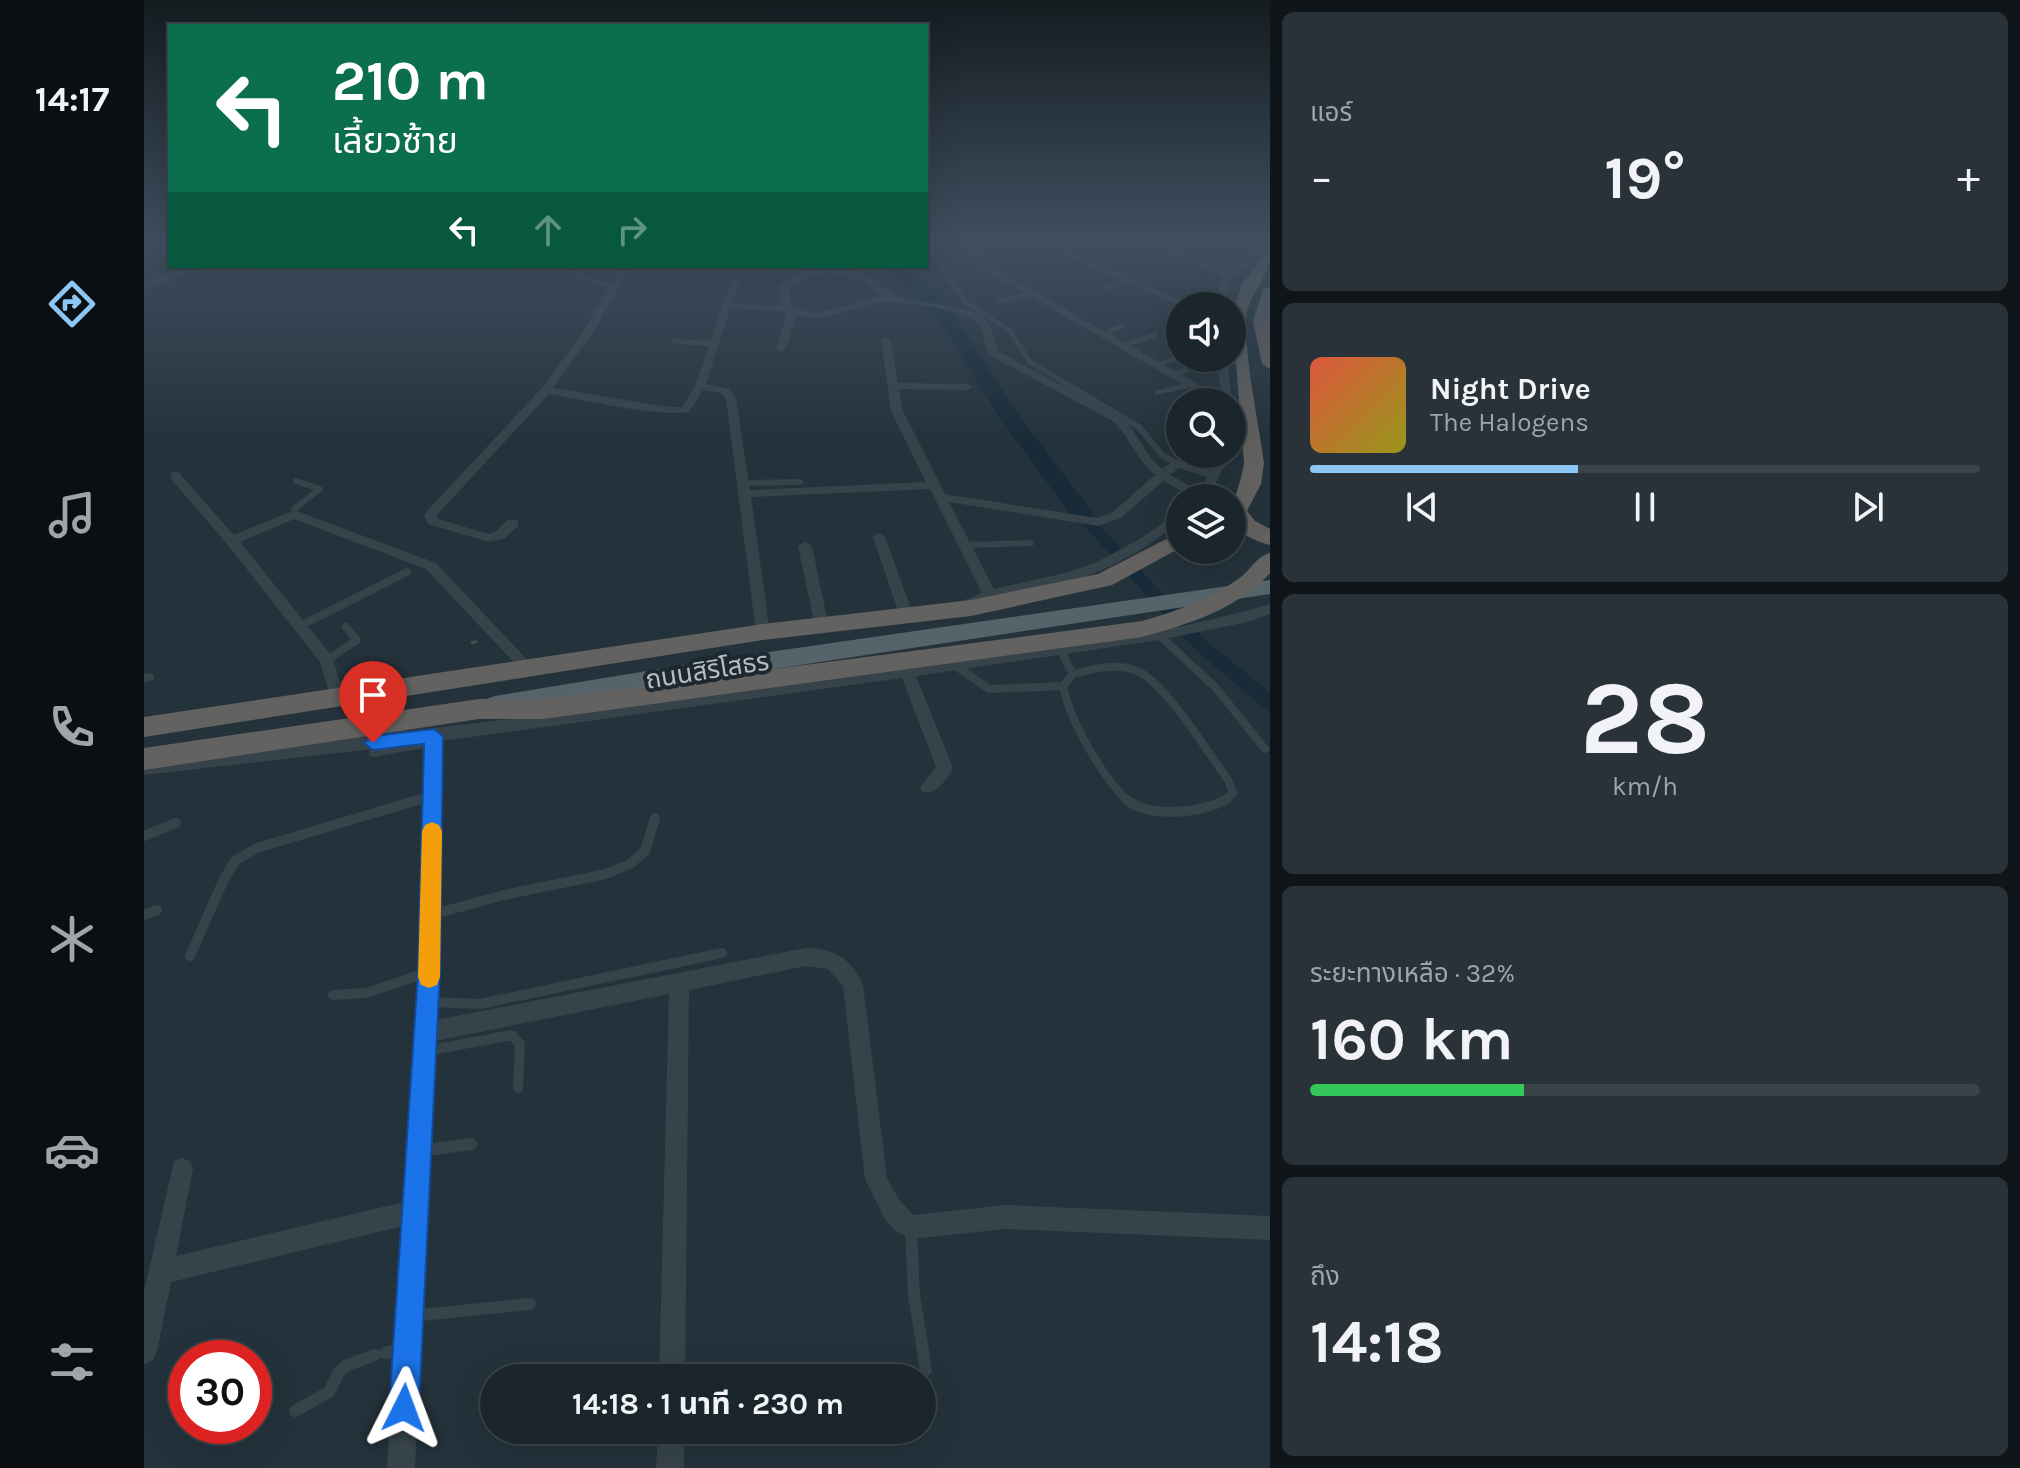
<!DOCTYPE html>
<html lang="th">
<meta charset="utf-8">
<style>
body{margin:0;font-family:Karla,"Noto Sans Thai",sans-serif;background:#283238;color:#f1f3f6;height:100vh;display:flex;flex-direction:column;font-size:30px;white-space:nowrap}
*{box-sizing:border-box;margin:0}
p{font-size:26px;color:#a0a5a9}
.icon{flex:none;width:44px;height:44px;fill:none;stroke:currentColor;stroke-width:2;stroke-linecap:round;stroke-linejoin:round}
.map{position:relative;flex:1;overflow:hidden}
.drawer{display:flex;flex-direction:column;gap:12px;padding:12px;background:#0f1518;width:750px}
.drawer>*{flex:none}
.banner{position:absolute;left:24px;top:24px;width:760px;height:244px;border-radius:0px;box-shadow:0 8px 32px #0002,0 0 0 2px #394348;background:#0b6e4f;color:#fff;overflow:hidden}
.controls{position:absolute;left:1022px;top:292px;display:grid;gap:16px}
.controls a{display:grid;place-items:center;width:80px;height:80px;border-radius:50%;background:#1b262c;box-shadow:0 8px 32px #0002,0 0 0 2px #394348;font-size:40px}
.speed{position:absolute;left:24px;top:1340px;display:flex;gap:16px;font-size:40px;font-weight:700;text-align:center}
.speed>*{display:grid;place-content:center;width:104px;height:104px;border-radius:50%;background:#1b262c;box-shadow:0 8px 32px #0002,0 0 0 2px #394348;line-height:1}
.speed .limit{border:12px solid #d22;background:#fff;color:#111}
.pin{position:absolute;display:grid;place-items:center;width:68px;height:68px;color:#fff;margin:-82px -34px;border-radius:50% 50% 50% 0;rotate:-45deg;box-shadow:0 0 8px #0007}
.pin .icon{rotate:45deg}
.me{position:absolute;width:88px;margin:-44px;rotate:3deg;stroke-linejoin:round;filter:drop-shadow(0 0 6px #0008)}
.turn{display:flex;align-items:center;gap:28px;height:168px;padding:0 32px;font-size:36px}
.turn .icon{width:104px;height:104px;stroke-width:2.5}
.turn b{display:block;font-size:56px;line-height:68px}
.lanes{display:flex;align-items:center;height:76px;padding:0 32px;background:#0003;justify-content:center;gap:40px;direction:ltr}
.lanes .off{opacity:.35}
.big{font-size:60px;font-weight:700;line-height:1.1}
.drawer .tile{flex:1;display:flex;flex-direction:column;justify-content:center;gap:12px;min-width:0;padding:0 28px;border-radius:12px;background:#283238}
.drawer .dial{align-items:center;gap:0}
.dial b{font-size:104px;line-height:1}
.song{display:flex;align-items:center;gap:24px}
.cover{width:96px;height:96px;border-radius:12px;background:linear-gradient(135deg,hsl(10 70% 55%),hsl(60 70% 35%))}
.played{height:8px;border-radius:4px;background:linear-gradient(90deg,#8bc6f4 40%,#394348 40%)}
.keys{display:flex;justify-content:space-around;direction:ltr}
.heat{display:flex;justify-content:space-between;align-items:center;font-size:44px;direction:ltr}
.charge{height:12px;border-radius:6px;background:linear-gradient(90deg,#34c759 32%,#394348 0)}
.trip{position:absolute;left:336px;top:1364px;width:456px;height:80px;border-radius:40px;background:#1b262c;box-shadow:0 8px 32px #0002,0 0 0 2px #394348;font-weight:700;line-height:80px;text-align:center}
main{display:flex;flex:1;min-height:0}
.tabs{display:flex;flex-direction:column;width:144px;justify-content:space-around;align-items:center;background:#0b0f12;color:#a0a5a9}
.tabs .icon{width:56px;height:56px}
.tabs .on{color:#8bc6f4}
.tabs b{font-size:36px;color:#f1f3f6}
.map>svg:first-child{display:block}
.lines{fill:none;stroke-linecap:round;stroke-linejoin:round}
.canal{fill:#172b38;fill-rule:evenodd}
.river{fill:#172b38;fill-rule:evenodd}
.path{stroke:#3f5452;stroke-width:3;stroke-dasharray:6 6;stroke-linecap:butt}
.service-far4{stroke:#37434b;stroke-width:5}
.service-far3{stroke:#37434b;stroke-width:6}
.service-far2{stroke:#37434b;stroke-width:8}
.service-far1{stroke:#37434b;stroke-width:10}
.service{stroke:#37434b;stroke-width:12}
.minor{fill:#37434b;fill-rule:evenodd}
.primary{fill:#55636b;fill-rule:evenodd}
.trunk{fill:#636260;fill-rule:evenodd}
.route{fill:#1a73e8;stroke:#114b97;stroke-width:2}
.slow{fill:#f59e0b}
.labels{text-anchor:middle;stroke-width:8;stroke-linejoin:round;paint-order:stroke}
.street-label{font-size:26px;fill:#b3bec7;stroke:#1d2830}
</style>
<main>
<nav class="tabs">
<b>14:17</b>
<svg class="icon on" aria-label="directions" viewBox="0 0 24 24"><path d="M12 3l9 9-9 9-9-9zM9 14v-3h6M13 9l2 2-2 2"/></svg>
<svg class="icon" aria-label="music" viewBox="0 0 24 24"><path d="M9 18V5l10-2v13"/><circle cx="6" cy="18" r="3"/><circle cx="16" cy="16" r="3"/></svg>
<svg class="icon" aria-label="phone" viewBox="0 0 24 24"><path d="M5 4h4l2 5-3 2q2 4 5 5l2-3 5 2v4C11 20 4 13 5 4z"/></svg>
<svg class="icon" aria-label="climate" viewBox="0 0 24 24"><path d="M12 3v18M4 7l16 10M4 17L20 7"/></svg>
<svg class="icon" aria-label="car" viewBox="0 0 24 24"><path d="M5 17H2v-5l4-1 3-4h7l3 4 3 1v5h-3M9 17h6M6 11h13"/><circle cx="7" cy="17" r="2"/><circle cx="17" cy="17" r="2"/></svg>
<svg class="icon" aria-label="filters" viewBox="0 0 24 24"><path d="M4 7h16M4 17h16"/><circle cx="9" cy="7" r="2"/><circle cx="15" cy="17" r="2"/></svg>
</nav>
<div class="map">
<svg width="1126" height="1468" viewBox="0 0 1126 1468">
<rect width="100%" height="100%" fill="#24323b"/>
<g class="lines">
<path class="canal" d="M937 509 942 510 1059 638 1126 693V710L1120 708 1047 646 932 516V510Z"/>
<path class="river" d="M739 266H758L790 292 806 309 873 413 949 513 945 518H929L853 414 793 317 778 299Z"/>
<path class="path" d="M327 643 338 640"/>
<path class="service-far4" d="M797 269 823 303 866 331 886 362 923 384
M428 274 470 287
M962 337 967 330 977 326
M530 341 569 344
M978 346 1011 335
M1012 365 1036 357
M1029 375 1071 359 1099 363"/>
<path class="service-far3" d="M919 382 995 427 1018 455 1032 463
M598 483 656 482
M150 514V509L176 489 152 481
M820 545 887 543"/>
<path class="service-far2" d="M156 626 263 572
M1015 635 1072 688 1121 749
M916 649 929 674
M183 660 213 640 202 627
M810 665 845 689 919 686
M929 674 919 686C926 721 958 777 984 801
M929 674C949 669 971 663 991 670 1020 680 1064 753 1084 780L1089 793 1080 801
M0 678 6 677
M229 753 290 742
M270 801 289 795"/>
<path class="service-far1" d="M982 799C1005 819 1058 813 1083 799
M0 836 32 823
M0 915 13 910
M286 915 364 894 462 874 486 864 501 851 511 818
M46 956 80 879 92 860 113 848 277 799
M189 995 222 993 285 972
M284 1002 336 1004 578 953
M282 1051 368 1035 376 1044 374 1088"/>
<path class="service" d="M276 1151 327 1144
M767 1228 770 1295 782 1370
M267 1316 386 1304
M241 1353 259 1348
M151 1411 185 1392 195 1372 203 1365 231 1355"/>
<path class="minor" d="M0 238H5L0 241Z
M804 238H813L829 251 863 245V249L833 255 849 268 1064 390 1077 394 1073 358H1083L1088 402H1078L1046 388 1011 395V391L1038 384 887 297 852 304V300L880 293 843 272Z
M897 238H905L908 242 1048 306H1036L986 284 960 291V287L979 280 902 246Z
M989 238H1000L1083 271 1126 239V246L1088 276 1079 306H1069L1079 276Z
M56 266H70L0 288V282Z
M478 266H486L450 331 409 388 517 406 538 407 551 386 589 275 596 277 588 303 636 306V285C660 264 703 264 730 279 739 284 745 295 754 297 781 303 807 305 833 313L844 321 854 351 977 417C994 432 1000 454 1018 469L1032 459 1066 471 1075 454H1087L1069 488H1061L1059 485 1063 477 1034 468 1026 475 1059 493 1060 498H1050L1019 481 977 518 954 526 805 502 850 589 925 572 953 562 994 540 1036 511V521C1005 547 972 567 933 579 908 587 881 590 855 597 838 602 824 610 808 615L801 610 803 607 838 593 786 489 607 497 626 632 619 637 612 632 582 399 577 393 559 390 545 412C509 417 442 400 405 394L292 516 294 519 345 534 351 532 364 520H374V526L361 538 345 542 284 524 280 515 282 512 398 388 440 330ZM684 274 716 279 739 296C707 300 677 322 646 306V286L663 277ZM737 302C756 302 826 309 835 325 840 334 841 346 845 355L969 421C986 437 992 460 1011 475L969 512 953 518 801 494 759 411 755 389 823 390 828 387 823 384 754 383 747 340 742 337 737 340 747 411 782 482 606 490 592 398 585 389 562 384 586 308 643 312 632 349 637 352 642 349 652 316 677 318Z
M31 472 35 473 90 535 150 510 292 563 391 668 384 673 379 672 282 569 150 519 96 542 188 656 201 698 198 702H188L176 662 83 544 27 479V473Z
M735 533 741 537 770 617 768 620H758L756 617 729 537Z
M661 542 668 546 685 627 678 632 671 627 654 546Z
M1126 604V614L1104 622 1015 640 772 676 809 768C803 779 792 796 778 792L776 787 792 767 758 678 298 741 292 1020 662 948C690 948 708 959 719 985L743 1178 754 1198 769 1215 862 1205 1126 1216V1240L862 1229 767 1239 752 1231 742 1221 721 1179 699 986 684 969 662 966 545 990 541 1378H515L525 994 291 1041 271 1468H243L259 1226 27 1282 13 1351 9 1360 0 1364V1292L30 1161 38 1158 46 1161 49 1169 32 1256 260 1202 275 972 282 743 0 775V761C251 734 501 704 751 668 875 650 1005 640 1126 604Z
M514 1430H540V1468H512Z"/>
<path class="primary" d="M1126 580V594L570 678 351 716 342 713 338 706 342 699 351 696 570 660Z"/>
<path class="trunk" d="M1126 254C1126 278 1102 295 1102 322 1102 367 1114 418 1120 463L1117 484 1103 511 1111 521 1126 529V545C1068 529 1094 502 1100 463L1088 313 1098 284 1121 255Z
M1126 286V369L1118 364 1109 321 1119 290Z
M1036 532V548L968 585 827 616 619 640 0 737V717L619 624 827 600 954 574Z
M1126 553V573C1092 610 1045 624 998 637L399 719H335L0 770V748L335 699H399L998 621C1033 611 1067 599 1097 577 1107 569 1113 556 1126 553Z"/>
</g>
<linearGradient id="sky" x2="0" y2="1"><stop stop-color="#141c20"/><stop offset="0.54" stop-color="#3f4f60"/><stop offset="1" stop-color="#3f4f60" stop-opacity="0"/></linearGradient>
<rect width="1126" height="443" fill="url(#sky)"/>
<path class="route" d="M290 729 299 736 296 972 275 1408 271 1418 260 1423 250 1418 245 1408 274 972 280 744 229 750 220 743 229 736Z"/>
<path class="slow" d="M288 822 295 825 298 831 296 977 293 985 285 988 277 985 274 977 278 831 281 825Z"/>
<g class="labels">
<g class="street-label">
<text transform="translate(563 670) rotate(-9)" y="9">ถนนสิริโสธร</text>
</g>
</g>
</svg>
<div class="controls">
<a><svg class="icon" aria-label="sound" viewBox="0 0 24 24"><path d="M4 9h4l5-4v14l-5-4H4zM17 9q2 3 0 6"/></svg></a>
<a><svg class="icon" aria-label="search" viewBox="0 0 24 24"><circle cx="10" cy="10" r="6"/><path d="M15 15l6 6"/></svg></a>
<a><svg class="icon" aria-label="layers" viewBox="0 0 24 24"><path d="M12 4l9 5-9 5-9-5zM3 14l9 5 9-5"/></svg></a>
</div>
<div class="speed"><div class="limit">30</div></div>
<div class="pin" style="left:229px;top:743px;background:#d93025"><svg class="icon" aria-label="arrive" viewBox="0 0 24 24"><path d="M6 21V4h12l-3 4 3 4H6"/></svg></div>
<svg class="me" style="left:260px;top:1408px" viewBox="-20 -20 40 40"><path d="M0-17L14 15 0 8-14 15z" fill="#1a73e8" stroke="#fff" stroke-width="4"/></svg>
<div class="trip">14:18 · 1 นาที · 230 m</div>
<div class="banner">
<div class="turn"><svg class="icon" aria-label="left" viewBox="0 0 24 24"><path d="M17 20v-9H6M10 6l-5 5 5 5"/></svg><div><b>210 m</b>เลี้ยวซ้าย</div></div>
<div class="lanes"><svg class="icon" aria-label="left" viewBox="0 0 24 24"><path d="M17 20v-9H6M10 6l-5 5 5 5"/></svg><svg class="icon off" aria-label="ahead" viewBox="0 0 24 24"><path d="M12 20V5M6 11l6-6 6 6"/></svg><svg class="icon off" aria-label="right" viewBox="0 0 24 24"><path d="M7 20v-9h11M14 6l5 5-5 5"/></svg></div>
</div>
</div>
<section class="drawer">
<div class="tile"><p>แอร์</p>
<div class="heat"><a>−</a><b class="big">19°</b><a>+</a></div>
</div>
<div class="tile">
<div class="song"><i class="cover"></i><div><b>Night Drive</b><p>The Halogens</p></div></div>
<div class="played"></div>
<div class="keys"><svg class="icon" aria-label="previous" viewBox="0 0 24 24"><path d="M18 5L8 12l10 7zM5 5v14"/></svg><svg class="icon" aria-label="pause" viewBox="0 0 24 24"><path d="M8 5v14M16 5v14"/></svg><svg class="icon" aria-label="next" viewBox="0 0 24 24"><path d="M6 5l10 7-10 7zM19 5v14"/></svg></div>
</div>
<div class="tile dial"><b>28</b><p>km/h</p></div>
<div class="tile"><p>ระยะทางเหลือ · 32%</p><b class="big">160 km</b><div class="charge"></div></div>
<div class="tile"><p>ถึง</p><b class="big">14:18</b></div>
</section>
</main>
